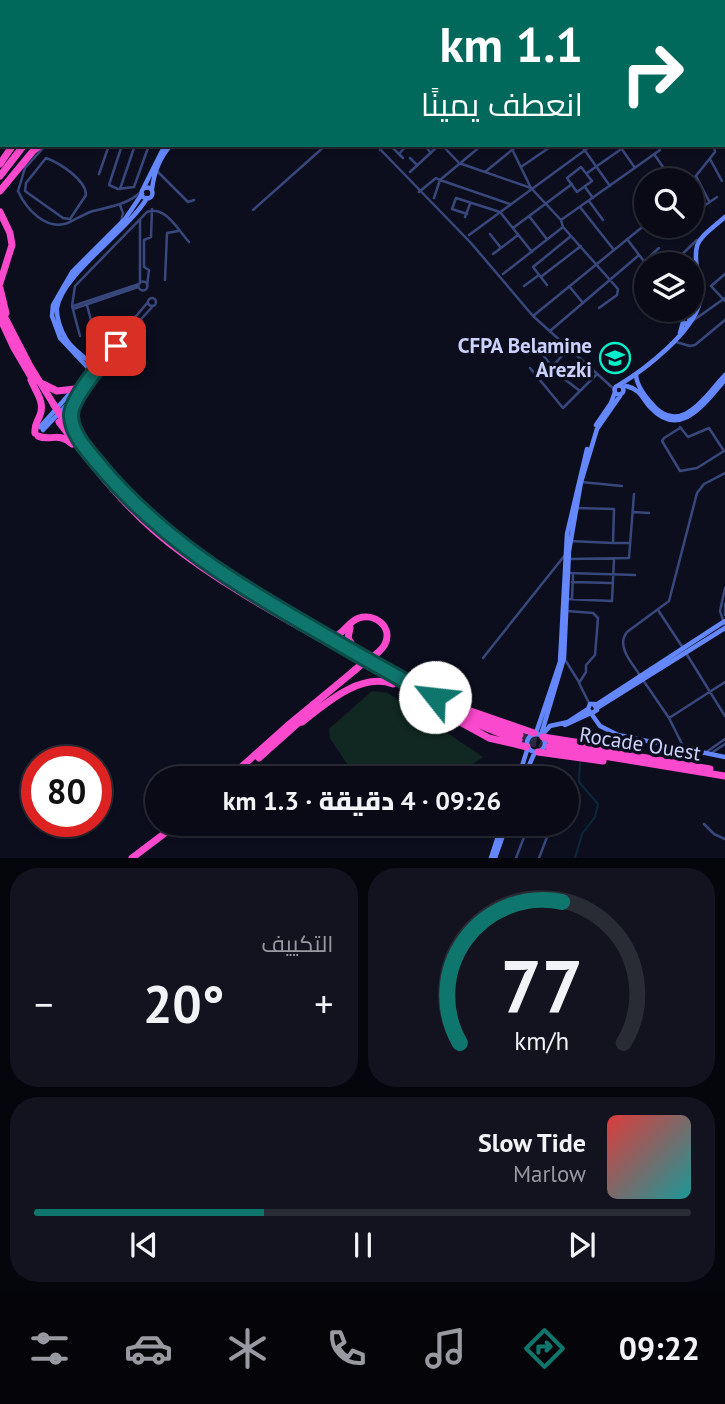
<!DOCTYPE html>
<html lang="ar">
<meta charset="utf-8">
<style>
body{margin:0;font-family:"PT Sans",Cairo,sans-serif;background:#12131f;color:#f1f3f6;direction:rtl;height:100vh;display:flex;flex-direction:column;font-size:26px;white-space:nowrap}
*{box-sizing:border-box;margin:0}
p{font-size:23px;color:#999aa1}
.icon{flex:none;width:38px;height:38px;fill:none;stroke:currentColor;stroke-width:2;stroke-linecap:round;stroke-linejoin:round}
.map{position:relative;height:858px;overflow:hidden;direction:ltr}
.details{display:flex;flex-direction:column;gap:10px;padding:10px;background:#05060c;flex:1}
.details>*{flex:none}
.hud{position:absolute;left:0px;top:0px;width:726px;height:147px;box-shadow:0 2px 5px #0004,0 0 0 2px #292b35;direction:rtl;background:#00695c;color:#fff;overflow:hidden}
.buttons{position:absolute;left:634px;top:168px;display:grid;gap:14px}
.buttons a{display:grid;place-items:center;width:70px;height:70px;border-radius:50%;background:#090a16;box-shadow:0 2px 5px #0004,0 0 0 2px #292b35;font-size:35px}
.speed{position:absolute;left:21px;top:746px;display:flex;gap:14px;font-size:35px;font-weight:700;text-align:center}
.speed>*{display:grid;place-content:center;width:91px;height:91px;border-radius:50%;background:#090a16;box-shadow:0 2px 5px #0004,0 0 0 2px #292b35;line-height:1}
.speed .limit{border:10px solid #d22;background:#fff;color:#111}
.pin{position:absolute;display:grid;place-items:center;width:60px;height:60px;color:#fff;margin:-30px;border-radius:14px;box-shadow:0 4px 10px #0006}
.me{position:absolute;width:77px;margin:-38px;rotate:299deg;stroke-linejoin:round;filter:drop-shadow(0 0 5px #0008)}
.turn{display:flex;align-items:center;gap:24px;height:147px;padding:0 28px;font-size:32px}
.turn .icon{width:91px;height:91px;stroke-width:2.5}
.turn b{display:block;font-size:49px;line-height:60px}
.big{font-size:52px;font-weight:800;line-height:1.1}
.details .tile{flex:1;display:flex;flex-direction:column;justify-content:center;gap:10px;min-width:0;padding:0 24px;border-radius:28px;background:#12131f}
.details .dial{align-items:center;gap:0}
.dial svg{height:182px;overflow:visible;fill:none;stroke:#292b35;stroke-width:7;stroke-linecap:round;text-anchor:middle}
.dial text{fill:#f1f3f6;stroke:none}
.song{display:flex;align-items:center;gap:21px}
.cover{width:84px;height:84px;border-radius:10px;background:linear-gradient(135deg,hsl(0 70% 55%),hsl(180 70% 35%))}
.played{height:7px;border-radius:4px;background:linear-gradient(90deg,#0f766e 35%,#292b35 35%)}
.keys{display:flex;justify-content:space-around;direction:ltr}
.heat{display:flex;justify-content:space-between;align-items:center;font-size:38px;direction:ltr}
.details .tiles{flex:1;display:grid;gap:10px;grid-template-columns:1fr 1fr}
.tile:last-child{grid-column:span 2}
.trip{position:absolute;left:145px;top:766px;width:434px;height:70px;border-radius:35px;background:#090a16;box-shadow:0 2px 5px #0004,0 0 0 2px #292b35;font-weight:800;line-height:70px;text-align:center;direction:rtl}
.tabs{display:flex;height:112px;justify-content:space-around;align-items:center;background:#040409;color:#999aa1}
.tabs .icon{width:49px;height:49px}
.tabs .current{color:#0f766e}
.tabs b{font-size:32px;color:#f1f3f6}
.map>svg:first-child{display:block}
.green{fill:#102821}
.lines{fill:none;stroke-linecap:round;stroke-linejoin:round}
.stream{stroke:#0a283a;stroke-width:2}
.highway-tunnel{stroke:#292b40;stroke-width:7;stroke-dasharray:7 3.5;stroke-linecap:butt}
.street{stroke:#38487c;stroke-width:2.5}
.secondary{stroke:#6488fc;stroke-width:4.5}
.highway{stroke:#fb49cd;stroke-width:7}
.highway-bridge{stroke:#fb49cd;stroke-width:7}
.route-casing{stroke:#0a4d48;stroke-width:18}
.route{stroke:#0f766e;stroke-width:12}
.labels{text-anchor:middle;stroke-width:7;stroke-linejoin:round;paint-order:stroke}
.poi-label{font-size:21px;font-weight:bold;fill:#cbd2fe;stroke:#0c0e1e;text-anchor:end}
.street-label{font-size:21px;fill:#cbd2fe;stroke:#0c0e1e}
</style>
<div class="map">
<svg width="725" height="858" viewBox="0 0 725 858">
<rect width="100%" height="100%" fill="#0c0e1e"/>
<path class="green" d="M372 691 388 693 483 757 451 779H357L330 738 329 729Z"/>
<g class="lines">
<path class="stream" d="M575 858 582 834 595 817 598 804 579 782 580 762"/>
<path class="highway-tunnel" d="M520 735 549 741
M519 740 549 747"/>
<path class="street" d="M380 0V2
M408 0 410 2
M479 0 481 2
M525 0V2
M593 0 595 2
M637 0 639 2
M100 2 102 0
M194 2 195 0
M221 2V0
M234 2 235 0
M552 2V0
M587 2 589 0
M668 2 669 0
M0 10 2 12
M724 87H725
M0 126H2
M0 131 2 134
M724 137H725
M0 139 2 138
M46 145 25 168 18 191C26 209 46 231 68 223 76 219 84 214 93 211 112 206 127 205 142 191
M122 145 109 185 118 189 134 187 149 145
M376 145 471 243 533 316 614 389
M390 145 403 158
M424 145 431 153
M442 145 459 163 531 188 561 220
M510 145 531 188
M581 145 610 186
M619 145 635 168
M0 147 2 145
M380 150 385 145
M399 154 407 145
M654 154 672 180
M46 158C60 163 86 180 86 195L70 219 63 218 25 191 26 183Z
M410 158 417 165
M710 159 722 181
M521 167 553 145
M581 167 592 181 577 192 567 178Z
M156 170 188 202 194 200
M676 171 683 180
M410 172 439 145
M485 172 518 145
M587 173 627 145
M99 174 109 145
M696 176 709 201
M691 182 715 152 714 145
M585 187 593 198
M120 189 135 145
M419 192 436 178 440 180 482 145
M691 192 701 207
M434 198 440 180 510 204
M589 201 603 220
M120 205 123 213 121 222
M580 207 614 250
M253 210 326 145
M467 214 452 209 456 198 500 212 532 252
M691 215 717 197
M529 216 546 238
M465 217 470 204
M140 220V283
M663 226 673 237 682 226
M513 228 572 184
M490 234 501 248
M469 235 592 145
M627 239 646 264
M493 254 518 235
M644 262 659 248
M672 264 697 240
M503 274 563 227
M725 274 711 286 725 301
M542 276 581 246
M165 280 167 233 178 231
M138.5 286a4.5 4.5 0 1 1 9 0a4.5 4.5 0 1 1-9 0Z
M547 285 533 267 571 236
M147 286 149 270 144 267V240L151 237 152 209
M524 286 539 275
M569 286 583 303
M691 297 699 305
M148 302a4 4 0 1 1 8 0a4 4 0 1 1-8 0Z
M87 305 94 332 105 334 107 343
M73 306 139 284
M599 308 617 295 618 289 563 227 561 220 660 150 657 145
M73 309 138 287
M533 316 646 224
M691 322 725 298
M550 331 639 255
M80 336 72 306 75 286 147 212C165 205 178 230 189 242
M676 342 690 346 695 345 725 320
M539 350 558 374 580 391
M95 365 148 302
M552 367 569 348
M97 368 153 306
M530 368 563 408 596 375
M680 428 664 438 662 441 680 471 697 468 724 451 709 428 688 437 680 427
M581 482 622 486
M633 512 649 513
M570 541 613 543 614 509 576 508
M613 543H630
M569 559 629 558 634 494
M568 573 635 575
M572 582 611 583
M725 588 720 611 725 626
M567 599 612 601 614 559
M572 599 573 575
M725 604V615
M658 610 683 648
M567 611 593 613 598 618 595 655 586 665V672L579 683 589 703
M686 653 725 716
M483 658 565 555
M564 658 579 682
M640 675C631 662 616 646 627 632L669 601 697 493 704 484 725 473
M643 680 669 718 684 748
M669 718 725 682
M705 753 725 739
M710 754 725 744
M704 824 714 834 725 839
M516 858 529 824
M539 858 552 824"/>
<path class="secondary" d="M374 0V2
M294 2 296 0
M301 2 303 0
M724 119 725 118
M141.5 193a5.5 5.5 0 1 1 11 0a5.5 5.5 0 1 1-11 0Z
M143 189 165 145
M152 189C154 173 160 157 171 145
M682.5 320a3.5 3.5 0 1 1 7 0a3.5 3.5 0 1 1-7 0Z
M680 333 683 322
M94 365C85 358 72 349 66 339 61 331 56 317 57 308 62 274 127 232 147 198
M89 369a4 4 0 1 1 8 0a4 4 0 1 1-8 0Z
M90 370 60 338 52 316 53 305 72 272 125 219 142 194
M636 374C636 385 644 395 651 403 680 439 706 395 725 375
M87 383 94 373
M619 385C644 370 694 332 700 301 701 294 699 286 698 279 693 239 695 243 725 217
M614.5 390a4.5 4.5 0 1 1 9 0a4.5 4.5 0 1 1-9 0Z
M626 386C640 389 642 398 650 407 681 441 706 401 725 380
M596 425 611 403 615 392
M40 427 90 371
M43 430 79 392
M596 705 725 621
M597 708 725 628
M592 713 597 710 594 704H590L588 709 600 726 618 735 725 757
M565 725 591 713
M536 733 560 662 567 534 587 449
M527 743a9 9 0 1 1 18 0a9 9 0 1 1-18 0Z
M541 735 564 658 569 551 581 482 597 429 622 393
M542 735 550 726 568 722 588 709
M518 779 528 747
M523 779 535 752
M491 858 502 824
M495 858 507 824"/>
<path class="highway" d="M123 2 125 0
M135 2 136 0
M0 164 13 145
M0 176 24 145
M0 191 33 151 41 145
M0 212 10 233 12 245 0 283
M0 288 6 313
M0 308 30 366 54 405
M0 318 14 348 34 382
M31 380C36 392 45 402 40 415 37 423 34 425 35 433
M43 384 57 391 75 389
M63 419C94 458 124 498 162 531 209 570 262 600 315 630
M59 422C92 465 126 509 169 543 225 587 288 620 349 655 405 687 458 720 519 740
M75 429C66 409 78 400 87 383
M38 436C50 442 58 431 72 444
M311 626 336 636C345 632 349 621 359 618 375 613 393 627 385 644 382 650 377 653 373 657
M350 628 348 638 356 651
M343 646 471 717 520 735
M465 709 534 733
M447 715 489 738 527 747
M302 722C326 703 361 672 393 684
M543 737 613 748
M550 741 710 769
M549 747 725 776
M538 752 603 761
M259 758 305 717
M228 779 286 727 355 670
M132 858 177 824"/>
<path class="highway-bridge" d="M54 405 63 419
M355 670 371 656"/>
</g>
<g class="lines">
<g class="route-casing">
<path id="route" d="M116 346C104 360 70 399 71 416 72 436 89 452 100 466 162 540 237 585 319 632 357 654 396 677 435 697"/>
</g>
<use href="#route" class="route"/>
</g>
<defs>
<g id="university-ring" transform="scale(1.575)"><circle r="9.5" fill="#0c0e1e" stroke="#05efc9" stroke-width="1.5"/><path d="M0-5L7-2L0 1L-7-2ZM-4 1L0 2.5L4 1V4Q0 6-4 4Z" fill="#05efc9"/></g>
</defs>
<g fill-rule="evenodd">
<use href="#university-ring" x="615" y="358"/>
</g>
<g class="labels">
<g class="poi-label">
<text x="592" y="353">CFPA Belamine<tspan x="592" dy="24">Arezki</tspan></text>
</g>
<g class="street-label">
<text transform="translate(640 744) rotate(9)" y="7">Rocade Ouest</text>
</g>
</g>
</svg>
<div class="buttons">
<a><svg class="icon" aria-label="search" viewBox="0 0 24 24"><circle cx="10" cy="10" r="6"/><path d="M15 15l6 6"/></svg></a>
<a><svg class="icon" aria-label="layers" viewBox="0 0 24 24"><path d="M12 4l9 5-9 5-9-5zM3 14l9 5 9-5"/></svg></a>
</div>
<div class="speed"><div class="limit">80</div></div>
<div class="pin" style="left:116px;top:346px;background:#d93025"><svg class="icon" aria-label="arrive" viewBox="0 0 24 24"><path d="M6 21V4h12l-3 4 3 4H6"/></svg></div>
<svg class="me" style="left:435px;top:697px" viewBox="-20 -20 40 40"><circle r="19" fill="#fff"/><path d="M0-13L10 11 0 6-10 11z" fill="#0f766e"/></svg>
<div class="trip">09:26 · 4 دقيقة · 1.3 km</div>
<div class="hud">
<div class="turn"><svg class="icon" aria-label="right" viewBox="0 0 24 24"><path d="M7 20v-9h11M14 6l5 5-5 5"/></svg><div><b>1.1 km</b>انعطف يمينًا</div></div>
</div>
</div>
<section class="details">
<div class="tiles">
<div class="tile dial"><svg viewBox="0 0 100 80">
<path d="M14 69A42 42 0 1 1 86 69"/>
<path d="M14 69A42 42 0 0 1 59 7" stroke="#0f766e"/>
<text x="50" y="56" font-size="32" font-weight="700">77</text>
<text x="50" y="72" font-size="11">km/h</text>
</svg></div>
<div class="tile"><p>التكييف</p>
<div class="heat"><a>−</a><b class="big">20°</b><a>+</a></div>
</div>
<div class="tile">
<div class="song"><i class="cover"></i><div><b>Slow Tide</b><p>Marlow</p></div></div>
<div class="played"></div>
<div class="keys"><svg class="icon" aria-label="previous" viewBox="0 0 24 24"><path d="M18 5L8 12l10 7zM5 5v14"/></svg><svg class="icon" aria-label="pause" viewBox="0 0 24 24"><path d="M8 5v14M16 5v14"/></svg><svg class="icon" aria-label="next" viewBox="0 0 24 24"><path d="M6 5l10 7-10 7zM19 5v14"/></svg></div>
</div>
</div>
</section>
<nav class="tabs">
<b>09:22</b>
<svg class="icon current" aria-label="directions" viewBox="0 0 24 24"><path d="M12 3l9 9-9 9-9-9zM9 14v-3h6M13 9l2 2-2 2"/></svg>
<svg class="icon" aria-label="music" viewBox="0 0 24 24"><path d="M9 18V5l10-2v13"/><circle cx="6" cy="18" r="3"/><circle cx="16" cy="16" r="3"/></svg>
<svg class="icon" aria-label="phone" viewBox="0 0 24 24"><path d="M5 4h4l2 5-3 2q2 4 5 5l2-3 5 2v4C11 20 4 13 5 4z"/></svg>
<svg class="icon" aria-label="climate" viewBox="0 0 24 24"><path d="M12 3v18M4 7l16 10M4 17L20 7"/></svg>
<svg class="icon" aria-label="car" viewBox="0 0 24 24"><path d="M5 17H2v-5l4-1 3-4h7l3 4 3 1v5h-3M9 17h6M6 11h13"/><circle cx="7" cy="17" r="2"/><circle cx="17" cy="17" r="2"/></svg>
<svg class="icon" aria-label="filters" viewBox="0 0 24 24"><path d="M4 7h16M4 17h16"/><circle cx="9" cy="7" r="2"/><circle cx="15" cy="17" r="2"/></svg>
</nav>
